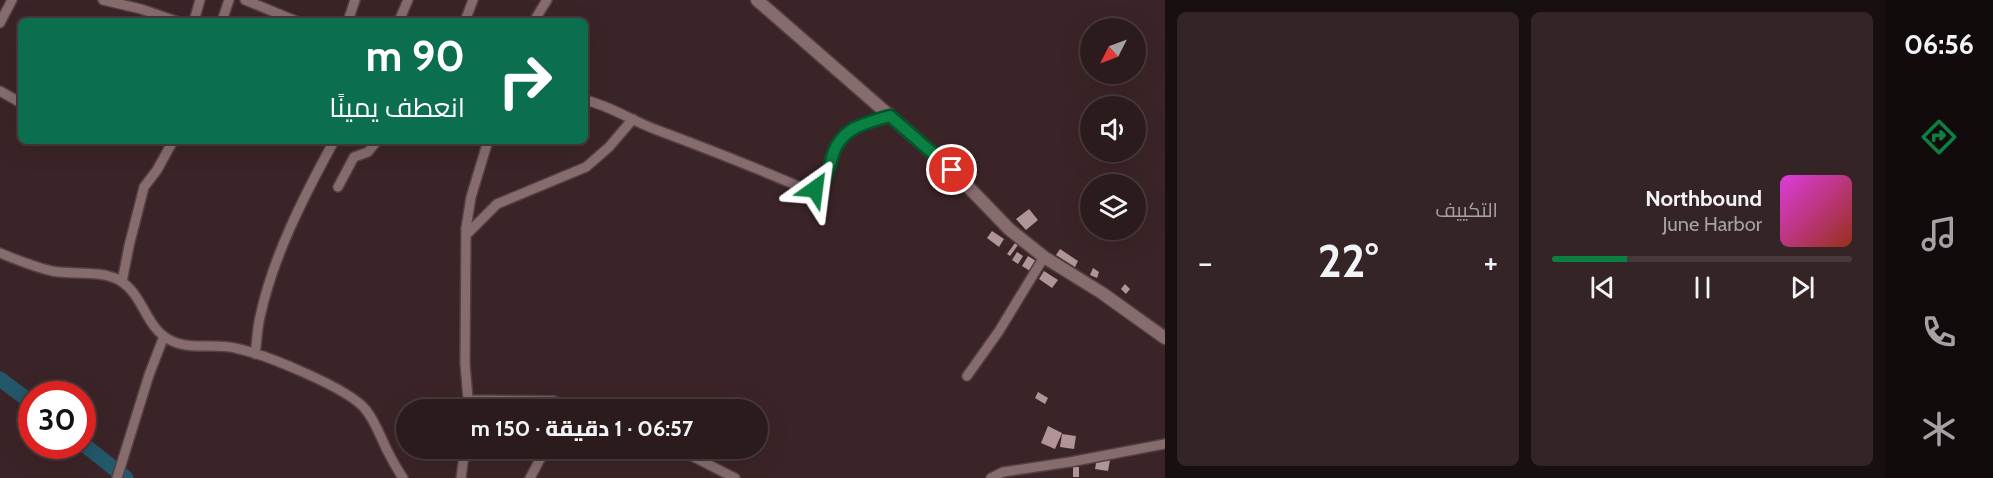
<!DOCTYPE html>
<html lang="ar">
<meta charset="utf-8">
<style>
body{margin:0;font-family:Cabin,Cairo,sans-serif;background:#342426;color:#f1f3f6;direction:rtl;height:100vh;display:flex;flex-direction:column;font-size:22px;white-space:nowrap}
*{box-sizing:border-box;margin:0}
p{font-size:20px;color:#a6a1a4}
.icon{flex:none;width:33px;height:33px;fill:none;stroke:currentColor;stroke-width:2;stroke-linecap:round;stroke-linejoin:round}
.map{position:relative;flex:1;overflow:hidden;direction:ltr}
.sheet{display:flex;flex-direction:column;gap:12px;padding:12px;background:#180f10;width:720px}
.sheet>*{flex:none}
.banner{position:absolute;left:18px;top:18px;width:570px;height:126px;border-radius:9px;box-shadow:0 6px 24px #0002,0 0 0 2px #48393b;direction:rtl;background:#0b6e4f;color:#fff;overflow:hidden}
.needle{width:39px;rotate:228deg}
.buttons{position:absolute;left:1080px;top:18px;display:grid;gap:12px}
.buttons a{display:grid;place-items:center;width:66px;height:66px;border-radius:50%;background:#2c1b1d;box-shadow:0 6px 24px #0002,0 0 0 2px #48393b;font-size:30px}
.speed{position:absolute;left:18px;top:381px;display:flex;gap:12px;font-size:30px;font-weight:700;text-align:center}
.speed>*{display:grid;place-content:center;width:78px;height:78px;border-radius:50%;background:#2c1b1d;box-shadow:0 6px 24px #0002,0 0 0 2px #48393b;line-height:1}
.speed .limit{border:9px solid #d22;background:#fff;color:#111}
.pin{position:absolute;display:grid;place-items:center;width:51px;height:51px;color:#fff;margin:-26px;border:3px solid #fff;border-radius:50%;box-shadow:0 2px 6px #0007}
.me{position:absolute;width:66px;margin:-33px;rotate:31deg;stroke-linejoin:round;filter:drop-shadow(0 0 4px #0008)}
.turn{display:flex;align-items:center;gap:21px;height:126px;padding:0 24px;font-size:27px}
.turn .icon{width:78px;height:78px;stroke-width:2.5}
.turn b{display:block;font-size:42px;line-height:51px}
.big{font-size:45px;font-weight:800;line-height:1.1}
.sheet .card{flex:1;display:flex;flex-direction:column;justify-content:center;gap:9px;min-width:0;padding:0 21px;border-radius:9px;background:#342426}
.song{display:flex;align-items:center;gap:18px}
.cover{width:72px;height:72px;border-radius:9px;background:linear-gradient(135deg,hsl(300 70% 55%),hsl(10 70% 35%))}
.played{height:6px;border-radius:3px;background:linear-gradient(90deg,#0b8043 25%,#48393b 25%)}
.keys{display:flex;justify-content:space-around;direction:ltr}
.heat{display:flex;justify-content:space-between;align-items:center;font-size:33px;direction:ltr}
.sheet .tiles{flex:1;display:grid;gap:12px;grid-template-columns:repeat(2,1fr)}
.trip{position:absolute;left:396px;top:399px;width:372px;height:60px;border-radius:30px;background:#2c1b1d;box-shadow:0 6px 24px #0002,0 0 0 2px #48393b;font-weight:800;line-height:60px;text-align:center;direction:rtl}
main{display:flex;flex:1;min-height:0}
.tab-bar{display:flex;flex-direction:column;width:108px;justify-content:space-around;align-items:center;background:#120b0c;color:#a6a1a4}
.tab-bar .icon{width:42px;height:42px}
.tab-bar .on{color:#0b8043}
.tab-bar b{font-size:27px;color:#f1f3f6}
.map>svg:first-child{display:block}
.lines{fill:none;stroke-linecap:round;stroke-linejoin:round}
.river{stroke:#23576a;stroke-width:15}
.building{fill:#b19497}
.street-casing{stroke:#534043;stroke-width:12}
.secondary-casing{stroke:#534043;stroke-width:15}
.street{stroke:#876c6e;stroke-width:9}
.secondary{stroke:#876c6e;stroke-width:12}
.route-casing{stroke:#07532c;stroke-width:15}
.route{stroke:#0b8043;stroke-width:10}
</style>
<main>
<nav class="tab-bar">
<b>06:56</b>
<svg class="icon on" aria-label="directions" viewBox="0 0 24 24"><path d="M12 3l9 9-9 9-9-9zM9 14v-3h6M13 9l2 2-2 2"/></svg>
<svg class="icon" aria-label="music" viewBox="0 0 24 24"><path d="M9 18V5l10-2v13"/><circle cx="6" cy="18" r="3"/><circle cx="16" cy="16" r="3"/></svg>
<svg class="icon" aria-label="phone" viewBox="0 0 24 24"><path d="M5 4h4l2 5-3 2q2 4 5 5l2-3 5 2v4C11 20 4 13 5 4z"/></svg>
<svg class="icon" aria-label="climate" viewBox="0 0 24 24"><path d="M12 3v18M4 7l16 10M4 17L20 7"/></svg>
</nav>
<section class="sheet">
<div class="tiles">
<div class="card">
<div class="song"><i class="cover"></i><div><b>Northbound</b><p>June Harbor</p></div></div>
<div class="played"></div>
<div class="keys"><svg class="icon" aria-label="previous" viewBox="0 0 24 24"><path d="M18 5L8 12l10 7zM5 5v14"/></svg><svg class="icon" aria-label="pause" viewBox="0 0 24 24"><path d="M8 5v14M16 5v14"/></svg><svg class="icon" aria-label="next" viewBox="0 0 24 24"><path d="M6 5l10 7-10 7zM19 5v14"/></svg></div>
</div>
<div class="card"><p>التكييف</p>
<div class="heat"><a>−</a><b class="big">22°</b><a>+</a></div>
</div>
</div>
</section>
<div class="map">
<svg width="1165" height="478" viewBox="0 0 1165 478">
<rect width="100%" height="100%" fill="#3b2427"/>
<g class="lines">
<path class="river" d="M0 379 32 403
M82 443 126 478"/>
</g>
<path class="building" d="M1029 209 1038 220 1026 230 1016 219Z
M992 231 1004 239 999 247 987 238Z
M1015 243 1018 245 1010 256 1007 254Z
M1060 249 1078 261 1075 267 1056 255Z
M1017 252 1023 256 1018 264 1012 260Z
M1028 256 1036 261 1030 271 1022 266Z
M1093 268 1099 272 1097 278 1090 275Z
M1044 271 1058 280 1052 288 1039 279Z
M1125 284 1130 289 1126 294 1121 289Z
M1038 392 1048 398 1045 404 1035 398Z
M1048 426 1062 433 1055 449 1041 443Z
M1062 434 1076 436 1074 449 1060 447Z
M1097 458 1110 460 1108 471 1095 469Z
M1073 467H1079V477H1073Z"/>
<g class="lines">
<g class="street-casing">
<path id="street" d="M103 0 141 9 176 21
M245 0 296 21
M194 21 200 0
M222 21 229 0
M348 21 355 0
M399 21 408 0
M465 21 473 0
M534 21 547 0
M0 23 12 0
M0 91 21 103
M585 100C611 106 632 121 657 130 708 149 757 168 807 190L815 189 822 185C827 175 830 165 833 154 842 127 866 123 890 116
M338 187 354 157 368 152 377 141
M466 235 497 204 586 167 609 147 633 119
M0 253C17 260 34 267 52 271 73 275 100 270 119 280 144 294 145 329 172 341 191 350 215 343 235 348 264 354 349 388 366 410 376 423 380 436 387 450 392 460 397 469 403 478
M122 282 129 246 144 187 157 170 173 141
M255 354C257 342 257 329 260 317 273 256 304 196 334 141
M967 376 999 331 1044 257
M469 400 554 401 569 410
M469 410 465 364 466 228 471 197 488 141
M676 448 735 478
M117 478 149 375 164 336
M461 478 465 448
M530 478 546 448
M991 478 1003 472 1070 462 1165 444"/>
</g>
<g class="secondary-casing">
<path id="secondary" d="M757 0 952 170 1009 229 1044 257 1102 293 1165 338"/>
</g>
<use href="#street" class="street"/>
<use href="#secondary" class="secondary"/>
</g>
<g class="lines">
<g class="route-casing">
<path id="route" d="M815 189 822 185C827 175 830 165 833 154 842 127 866 123 890 116L952 170"/>
</g>
<use href="#route" class="route"/>
</g>
</svg>
<div class="buttons">
<a><svg class="needle" viewBox="-14 -14 28 28"><path d="M0-13l5 13h-10z" fill="#e53935"/><path d="M0 13l5-13h-10z" fill="#a6a1a4"/></svg></a>
<a><svg class="icon" aria-label="sound" viewBox="0 0 24 24"><path d="M4 9h4l5-4v14l-5-4H4zM17 9q2 3 0 6"/></svg></a>
<a><svg class="icon" aria-label="layers" viewBox="0 0 24 24"><path d="M12 4l9 5-9 5-9-5zM3 14l9 5 9-5"/></svg></a>
</div>
<div class="speed"><div class="limit">30</div></div>
<div class="pin" style="left:952px;top:170px;background:#d93025"><svg class="icon" aria-label="arrive" viewBox="0 0 24 24"><path d="M6 21V4h12l-3 4 3 4H6"/></svg></div>
<svg class="me" style="left:815px;top:189px" viewBox="-20 -20 40 40"><path d="M0-17L14 15 0 8-14 15z" fill="#0b8043" stroke="#fff" stroke-width="4"/></svg>
<div class="trip">06:57 · 1 دقيقة · 150 m</div>
<div class="banner">
<div class="turn"><svg class="icon" aria-label="right" viewBox="0 0 24 24"><path d="M7 20v-9h11M14 6l5 5-5 5"/></svg><div><b>90 m</b>انعطف يمينًا</div></div>
</div>
</div>
</main>
